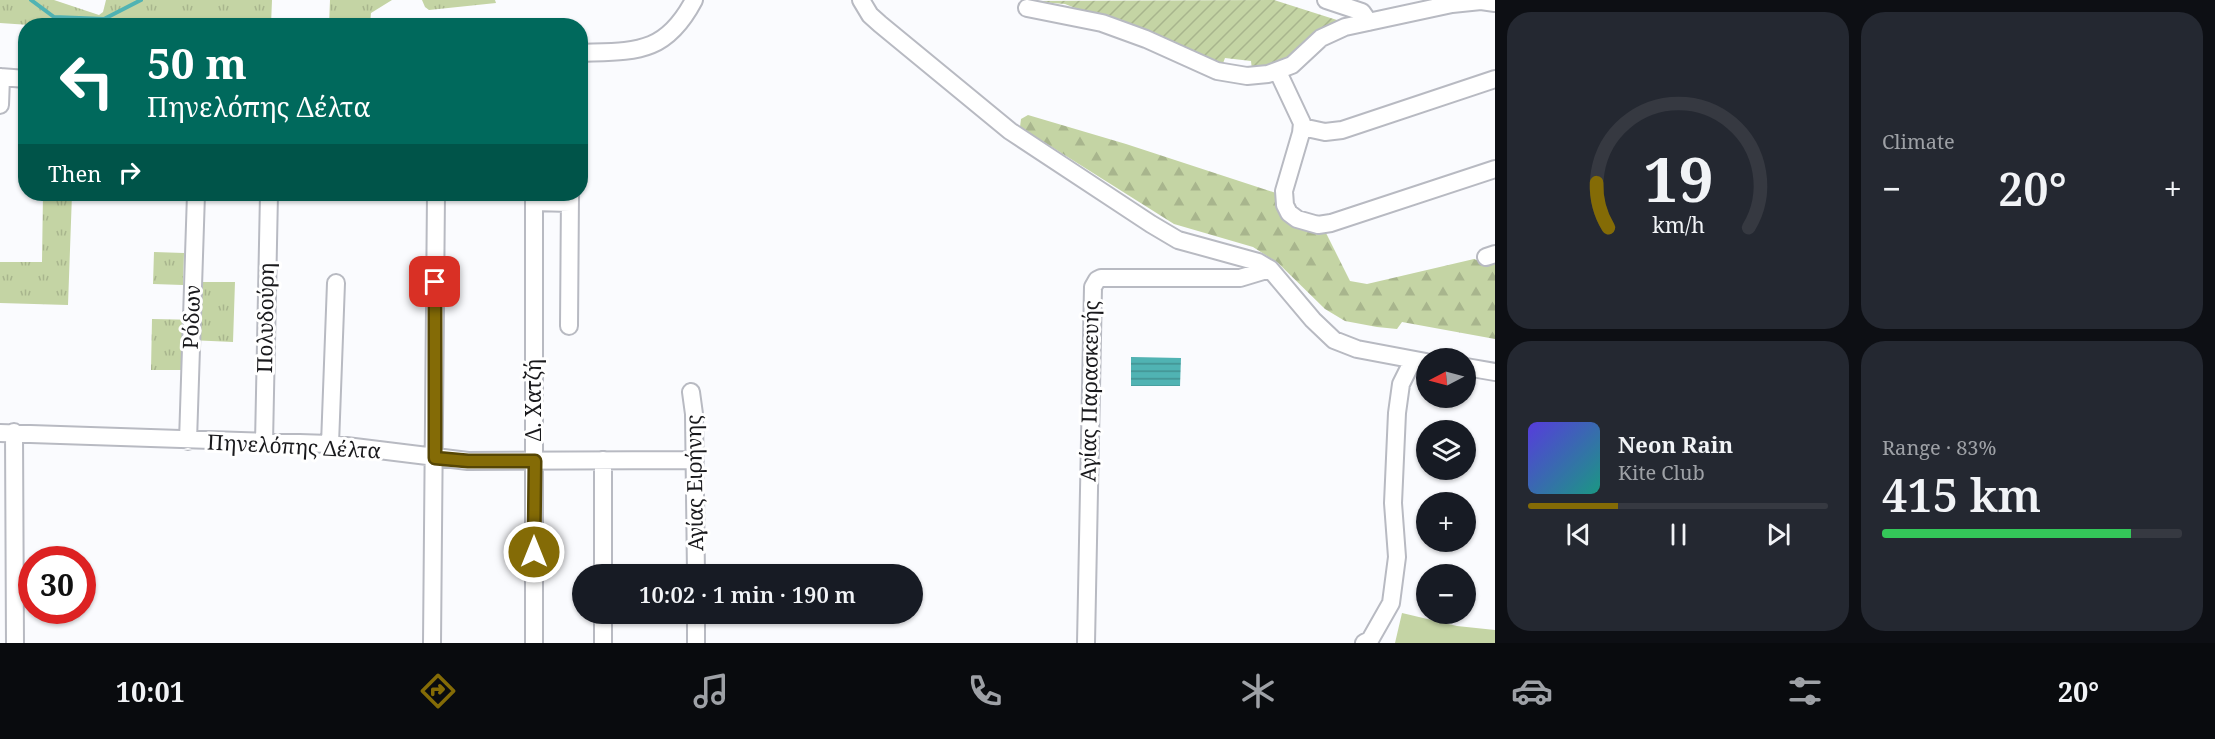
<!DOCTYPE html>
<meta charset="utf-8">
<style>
body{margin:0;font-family:"Noto Serif",serif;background:#242831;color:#f1f3f6;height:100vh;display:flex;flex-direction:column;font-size:22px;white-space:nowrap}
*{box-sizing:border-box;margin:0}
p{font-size:20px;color:#9ea1a6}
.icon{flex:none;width:33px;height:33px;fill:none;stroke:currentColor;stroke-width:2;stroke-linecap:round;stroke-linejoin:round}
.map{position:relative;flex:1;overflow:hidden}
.drawer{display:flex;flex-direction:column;gap:12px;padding:12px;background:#0d0f14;width:720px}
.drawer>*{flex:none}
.guide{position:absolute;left:18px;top:18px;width:570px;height:183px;border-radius:24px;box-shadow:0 2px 4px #0004;background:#00695c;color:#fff;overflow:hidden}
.needle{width:39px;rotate:264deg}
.buttons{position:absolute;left:1416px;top:348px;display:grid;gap:12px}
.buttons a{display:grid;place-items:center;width:60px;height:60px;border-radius:50%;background:#171b24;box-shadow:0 2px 4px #0004;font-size:30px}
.speed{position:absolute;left:18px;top:546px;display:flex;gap:12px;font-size:30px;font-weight:700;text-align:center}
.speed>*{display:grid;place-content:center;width:78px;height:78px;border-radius:50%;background:#171b24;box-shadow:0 2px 4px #0004;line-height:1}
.speed .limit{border:9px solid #d22;background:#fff;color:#111}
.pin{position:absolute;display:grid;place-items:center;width:51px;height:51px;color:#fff;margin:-26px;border-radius:12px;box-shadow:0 3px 9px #0006}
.me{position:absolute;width:66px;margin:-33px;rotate:0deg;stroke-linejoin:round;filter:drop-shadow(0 0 4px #0008)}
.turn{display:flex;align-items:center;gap:21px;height:126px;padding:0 30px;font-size:27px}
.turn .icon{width:78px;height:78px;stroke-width:2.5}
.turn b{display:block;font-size:42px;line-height:51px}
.then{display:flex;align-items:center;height:57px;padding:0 30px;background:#0003;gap:12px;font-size:22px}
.big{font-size:45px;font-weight:600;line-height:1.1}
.drawer .tile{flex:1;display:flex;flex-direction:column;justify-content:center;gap:9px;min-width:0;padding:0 21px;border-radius:24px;background:#242831}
.drawer .dial{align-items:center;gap:0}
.dial svg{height:156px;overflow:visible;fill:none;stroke:#363941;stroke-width:7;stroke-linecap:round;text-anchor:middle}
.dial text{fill:#f1f3f6;stroke:none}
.song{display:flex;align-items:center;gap:18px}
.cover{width:72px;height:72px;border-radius:9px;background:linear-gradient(135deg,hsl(250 70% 55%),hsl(170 70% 35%))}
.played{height:6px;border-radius:3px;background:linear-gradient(90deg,#846b06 30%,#363941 30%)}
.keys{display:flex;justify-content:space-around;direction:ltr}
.heat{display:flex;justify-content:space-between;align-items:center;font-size:33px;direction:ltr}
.charge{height:9px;border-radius:4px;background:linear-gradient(90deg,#34c759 83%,#363941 0)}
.drawer .tiles{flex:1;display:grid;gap:12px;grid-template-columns:repeat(2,1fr)}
.trip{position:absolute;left:572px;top:564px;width:351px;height:60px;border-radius:30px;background:#171b24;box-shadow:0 2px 4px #0004;font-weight:600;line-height:60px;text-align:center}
.dock{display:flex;height:96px;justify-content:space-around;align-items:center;background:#090b0e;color:#9ea1a6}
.dock .icon{width:42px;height:42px}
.dock .selected{color:#846b06}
.dock b{font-size:27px;color:#f1f3f6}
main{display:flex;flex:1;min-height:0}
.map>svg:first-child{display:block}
.grass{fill:url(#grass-tufts)}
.forest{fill:url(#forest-firs)}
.garden{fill:url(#garden-furrows)}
.pitch{fill:#c4d4a4}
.water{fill:url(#water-rules)}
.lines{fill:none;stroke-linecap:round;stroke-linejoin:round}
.stream{stroke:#50b3b3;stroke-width:4}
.minor-casing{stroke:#b8bac2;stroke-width:20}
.minor{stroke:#fff;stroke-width:16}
.route-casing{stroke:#564604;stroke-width:15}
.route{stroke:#846b06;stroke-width:10}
.labels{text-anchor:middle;stroke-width:6;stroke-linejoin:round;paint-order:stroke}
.street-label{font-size:21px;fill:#19191c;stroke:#fff}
</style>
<main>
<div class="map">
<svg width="1495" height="643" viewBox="0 0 1495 643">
<defs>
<pattern id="grass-tufts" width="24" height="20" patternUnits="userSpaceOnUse" patternTransform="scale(1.5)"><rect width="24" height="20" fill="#c4d4a4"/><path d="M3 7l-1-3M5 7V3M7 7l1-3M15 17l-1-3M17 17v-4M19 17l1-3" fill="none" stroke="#a8b58d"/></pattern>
<pattern id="forest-firs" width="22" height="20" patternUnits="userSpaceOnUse" patternTransform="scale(1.5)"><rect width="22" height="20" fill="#c4d4a4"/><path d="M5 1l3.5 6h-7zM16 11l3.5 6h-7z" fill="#a8b58d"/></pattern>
<pattern id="garden-furrows" width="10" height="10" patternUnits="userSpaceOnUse" patternTransform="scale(1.5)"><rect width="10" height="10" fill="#c4d4a4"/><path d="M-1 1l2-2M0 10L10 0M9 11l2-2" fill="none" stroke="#a8b58d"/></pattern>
<pattern id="water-rules" width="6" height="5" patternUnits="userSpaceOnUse" patternTransform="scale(1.5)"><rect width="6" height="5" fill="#50b3b3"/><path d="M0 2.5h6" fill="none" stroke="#429191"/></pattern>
</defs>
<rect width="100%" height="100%" fill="#fafbfe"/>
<path class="grass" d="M0 0H54L99 15 103 12 106 0H272L271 25 44 26 0 23Z
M330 0H392L371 13 370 25 329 26Z
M422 0H495L496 3 429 10 425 7Z
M43 194H72L68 305 0 303V262H42Z
M154 252 184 253 183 285 153 284Z
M202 282H235L233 342 189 340 186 370H151L152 319 201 320Z"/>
<path class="forest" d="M1028 115 1126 144 1279 194 1325 231 1350 281 1367 284 1474 259 1487 264 1495 261V339L1402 322 1397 329 1377 327 1345 321 1325 309 1278 263 1253 247 1174 224 1020 127 1021 119Z"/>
<path class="garden" d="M1274 0 1340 21 1315 33 1305 41 1296 58 1252 70 1251 61 1225 58 1222 66 1065 4 1028 1Z"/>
<path class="pitch" d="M1402 613 1457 626 1495 630V643H1395Z"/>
<path class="water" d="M1131 357 1181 358 1180 386H1131Z"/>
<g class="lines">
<path class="stream" d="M31 0 54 17 104 19 141 0"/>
<g class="minor-casing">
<path id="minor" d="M861 0 870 15 880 24 1010 131 1151 224 1178 240 1258 262 1270 269 1313 320 1334 340 1357 349 1426 362
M1326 0 1362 12 1369 22
M1027 8 1102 23 1146 39 1217 71 1247 76 1268 74 1292 65 1321 38 1345 27 1452 4 1481 1 1495 3
M580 53C635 51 665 55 694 0
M1278 72 1302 123 1301 133 1284 191 1285 205 1289 213 1297 219 1318 225 1331 223 1495 169
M0 77 26 79
M0 105 1 77
M1302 127 1325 132 1342 130 1495 79
M534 202 570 203
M1486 257 1495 254
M569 326 570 194
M1466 367 1495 372
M691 392 694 414 696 574
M14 432 15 643
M0 433 330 444 468 461 695 460
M188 441 196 194
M264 443 269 194
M330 444 336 283
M603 574V460
M696 614V643
M432 643 436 194
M534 643V194
M603 643V614
M1086 643 1093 287 1097 280 1101 278H1240L1270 269
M1364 643 1370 640 1391 603 1397 557 1393 503 1397 413 1401 384 1413 360"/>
</g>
<use href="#minor" class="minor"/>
</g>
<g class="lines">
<g class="route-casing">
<path id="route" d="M435 282V458L468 461H535L534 552"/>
</g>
<use href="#route" class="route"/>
</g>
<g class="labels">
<g class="street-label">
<text transform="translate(192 317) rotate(-88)" y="7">Ρόδων</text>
<text transform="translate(266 318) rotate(-89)" y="7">Πολυδούρη</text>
<text transform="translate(1090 391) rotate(-89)" y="7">Αγίας Παρασκευής</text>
<text transform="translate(534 400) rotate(-90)" y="7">Δ. Χατζή</text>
<text transform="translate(294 447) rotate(3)" y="7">Πηνελόπης Δέλτα</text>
<text transform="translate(695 483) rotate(-91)" y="7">Αγίας Ειρήνης</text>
</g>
</g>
</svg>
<div class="buttons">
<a><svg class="needle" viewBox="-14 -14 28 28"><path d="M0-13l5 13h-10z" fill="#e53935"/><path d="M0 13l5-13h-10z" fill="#9ea1a6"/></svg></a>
<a><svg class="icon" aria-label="layers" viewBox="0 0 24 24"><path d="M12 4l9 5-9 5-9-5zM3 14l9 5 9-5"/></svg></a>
<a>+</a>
<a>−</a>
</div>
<div class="speed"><div class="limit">30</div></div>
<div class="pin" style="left:435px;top:282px;background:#d93025"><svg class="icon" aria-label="arrive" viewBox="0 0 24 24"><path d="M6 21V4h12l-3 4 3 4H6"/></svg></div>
<svg class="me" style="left:534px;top:552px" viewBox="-20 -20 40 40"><circle r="17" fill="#846b06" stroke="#fff" stroke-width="3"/><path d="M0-11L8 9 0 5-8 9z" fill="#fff"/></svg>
<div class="trip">10:02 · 1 min · 190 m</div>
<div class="guide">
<div class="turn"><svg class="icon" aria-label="left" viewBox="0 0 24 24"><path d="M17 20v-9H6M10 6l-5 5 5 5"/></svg><div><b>50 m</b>Πηνελόπης Δέλτα</div></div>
<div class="then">Then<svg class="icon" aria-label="right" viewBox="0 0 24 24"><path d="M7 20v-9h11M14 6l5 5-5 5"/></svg></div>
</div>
</div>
<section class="drawer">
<div class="tiles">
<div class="tile dial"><svg viewBox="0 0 100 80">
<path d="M14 69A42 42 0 1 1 86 69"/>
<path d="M14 69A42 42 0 0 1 8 46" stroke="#846b06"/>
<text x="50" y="56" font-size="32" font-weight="700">19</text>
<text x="50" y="72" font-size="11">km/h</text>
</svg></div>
<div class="tile"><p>Climate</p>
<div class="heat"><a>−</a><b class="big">20°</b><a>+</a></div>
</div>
<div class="tile">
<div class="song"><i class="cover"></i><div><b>Neon Rain</b><p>Kite Club</p></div></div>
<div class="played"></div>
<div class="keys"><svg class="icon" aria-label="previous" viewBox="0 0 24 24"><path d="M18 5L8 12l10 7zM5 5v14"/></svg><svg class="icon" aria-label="pause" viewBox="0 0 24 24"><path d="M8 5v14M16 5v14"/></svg><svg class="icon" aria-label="next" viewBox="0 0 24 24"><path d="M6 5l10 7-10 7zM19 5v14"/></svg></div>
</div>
<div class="tile"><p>Range · 83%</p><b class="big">415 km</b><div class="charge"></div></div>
</div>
</section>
</main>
<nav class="dock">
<b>10:01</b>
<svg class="icon selected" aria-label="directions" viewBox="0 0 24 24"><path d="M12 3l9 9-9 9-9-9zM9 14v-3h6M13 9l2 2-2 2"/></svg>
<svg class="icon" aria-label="music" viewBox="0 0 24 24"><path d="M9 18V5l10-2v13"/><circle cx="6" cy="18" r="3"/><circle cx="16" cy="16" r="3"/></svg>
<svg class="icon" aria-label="phone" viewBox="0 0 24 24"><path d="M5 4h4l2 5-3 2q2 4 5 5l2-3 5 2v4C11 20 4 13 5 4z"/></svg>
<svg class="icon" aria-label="climate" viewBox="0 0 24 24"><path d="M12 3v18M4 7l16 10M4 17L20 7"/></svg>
<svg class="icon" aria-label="car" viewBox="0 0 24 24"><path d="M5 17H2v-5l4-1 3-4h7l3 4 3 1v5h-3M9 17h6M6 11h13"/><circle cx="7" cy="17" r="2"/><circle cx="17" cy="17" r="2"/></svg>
<svg class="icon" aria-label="filters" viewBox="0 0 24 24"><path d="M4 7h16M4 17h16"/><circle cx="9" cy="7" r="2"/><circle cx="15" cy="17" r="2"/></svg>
<b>20°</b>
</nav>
